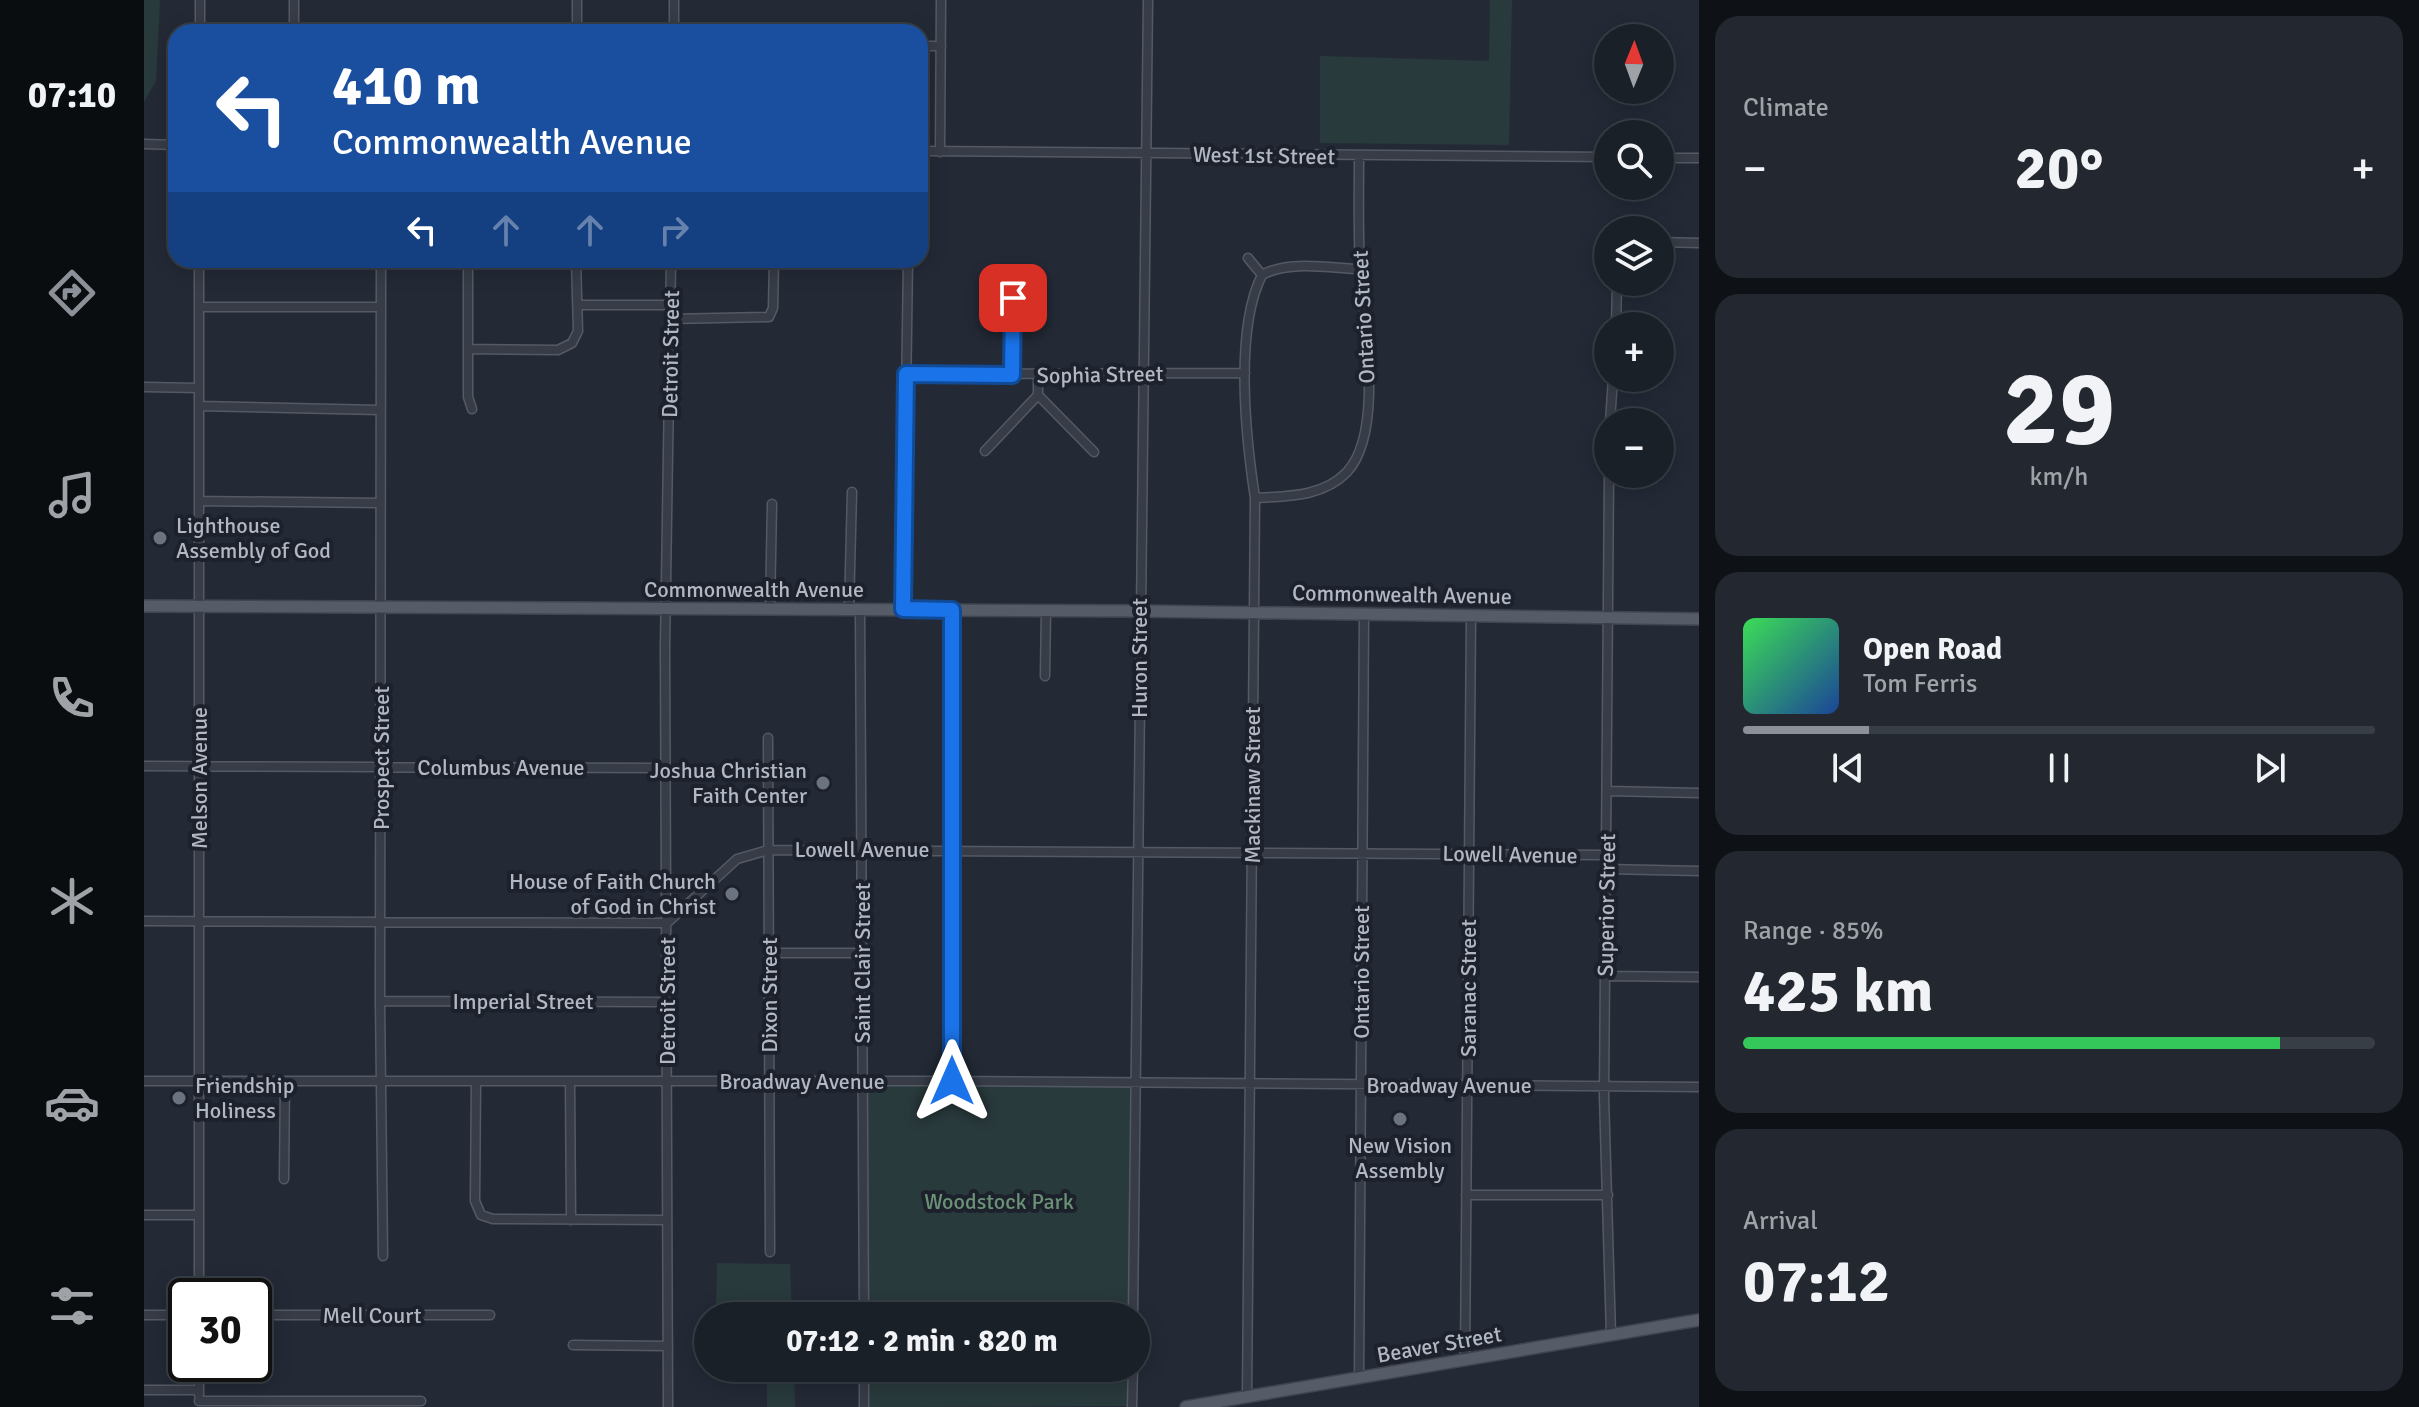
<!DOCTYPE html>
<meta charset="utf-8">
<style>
body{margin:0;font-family:Signika,sans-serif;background:#232830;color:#f1f3f6;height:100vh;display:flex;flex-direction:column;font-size:30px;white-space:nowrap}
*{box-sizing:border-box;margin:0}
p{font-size:26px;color:#9fa3a8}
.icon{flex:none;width:44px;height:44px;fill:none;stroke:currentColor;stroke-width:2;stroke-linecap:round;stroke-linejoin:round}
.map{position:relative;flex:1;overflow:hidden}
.details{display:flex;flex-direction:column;gap:16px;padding:16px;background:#0e1216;width:720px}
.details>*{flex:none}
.hud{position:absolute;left:24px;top:24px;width:760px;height:244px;border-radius:24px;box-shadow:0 4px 20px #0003,0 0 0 2px #383e45;background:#1a4fa0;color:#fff;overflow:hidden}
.needle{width:52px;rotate:1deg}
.fabs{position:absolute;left:1450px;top:24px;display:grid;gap:16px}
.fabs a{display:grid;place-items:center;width:80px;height:80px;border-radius:50%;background:#1a2028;box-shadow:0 4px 20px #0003,0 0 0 2px #383e45;font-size:40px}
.speed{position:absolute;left:24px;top:1278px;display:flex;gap:16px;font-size:40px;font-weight:700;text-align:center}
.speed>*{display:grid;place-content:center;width:104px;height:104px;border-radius:50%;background:#1a2028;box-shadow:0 4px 20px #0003,0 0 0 2px #383e45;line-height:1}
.speed .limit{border:4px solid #111;border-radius:12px;background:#fff;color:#111}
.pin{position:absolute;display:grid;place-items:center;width:68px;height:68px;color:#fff;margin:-34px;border-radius:16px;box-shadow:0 4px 12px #0006}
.me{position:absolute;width:88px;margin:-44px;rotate:0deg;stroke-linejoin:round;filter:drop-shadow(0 0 6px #0008)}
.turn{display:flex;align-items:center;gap:28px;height:168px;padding:0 32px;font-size:36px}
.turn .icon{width:104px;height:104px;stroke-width:2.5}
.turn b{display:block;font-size:56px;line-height:68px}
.lanes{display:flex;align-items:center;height:76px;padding:0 32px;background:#0003;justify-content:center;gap:40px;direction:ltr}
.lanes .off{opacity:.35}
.big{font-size:60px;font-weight:800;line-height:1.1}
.details .widget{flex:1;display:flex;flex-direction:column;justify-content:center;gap:12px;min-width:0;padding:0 28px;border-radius:24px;background:#232830}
.details .dial{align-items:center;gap:0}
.dial b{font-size:104px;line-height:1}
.song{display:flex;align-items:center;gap:24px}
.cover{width:96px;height:96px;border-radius:12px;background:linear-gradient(135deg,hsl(130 70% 55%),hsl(220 70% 35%))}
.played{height:8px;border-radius:4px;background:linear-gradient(90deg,#8c9099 20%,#383e45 20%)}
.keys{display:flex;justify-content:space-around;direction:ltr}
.heat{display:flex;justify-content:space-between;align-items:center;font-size:44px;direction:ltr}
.charge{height:12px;border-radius:6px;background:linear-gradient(90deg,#34c759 85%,#383e45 0)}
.trip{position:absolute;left:550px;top:1302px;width:456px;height:80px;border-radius:40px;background:#1a2028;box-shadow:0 4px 20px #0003,0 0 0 2px #383e45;font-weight:800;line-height:80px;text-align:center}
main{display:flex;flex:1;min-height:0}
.menu{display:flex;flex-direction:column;width:144px;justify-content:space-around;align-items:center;background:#0a0d10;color:#9fa3a8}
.menu .icon{width:56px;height:56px}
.menu .on{color:#8c9099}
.menu b{font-size:36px;color:#f1f3f6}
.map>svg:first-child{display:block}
.green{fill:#293a3c}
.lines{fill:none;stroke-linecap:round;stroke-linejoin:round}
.minor-casing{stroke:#545a65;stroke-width:11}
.major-casing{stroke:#404550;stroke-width:14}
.minor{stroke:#373c47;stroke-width:8}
.major{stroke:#555b67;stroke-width:11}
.route-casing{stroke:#114b97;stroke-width:20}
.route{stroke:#1a73e8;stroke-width:14}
.worship-dot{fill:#6b7280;stroke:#1c212c;stroke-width:3}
.labels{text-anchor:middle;stroke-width:8;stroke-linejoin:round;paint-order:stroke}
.street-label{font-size:22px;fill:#b1b7c3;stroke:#1c212c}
.poi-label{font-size:22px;fill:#b1b7c3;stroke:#1c212c;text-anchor:start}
.park-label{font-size:22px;fill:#6b9277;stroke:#1c212c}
</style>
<main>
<nav class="menu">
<b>07:10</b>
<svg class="icon on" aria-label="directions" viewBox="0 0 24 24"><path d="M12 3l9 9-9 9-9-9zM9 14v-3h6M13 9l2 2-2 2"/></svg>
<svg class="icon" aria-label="music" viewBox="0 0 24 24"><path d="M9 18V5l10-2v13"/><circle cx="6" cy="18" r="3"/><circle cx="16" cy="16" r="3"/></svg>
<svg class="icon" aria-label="phone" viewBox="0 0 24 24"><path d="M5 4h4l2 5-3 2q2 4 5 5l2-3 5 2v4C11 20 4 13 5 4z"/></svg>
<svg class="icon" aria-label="climate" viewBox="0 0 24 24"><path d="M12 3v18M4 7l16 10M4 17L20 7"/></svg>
<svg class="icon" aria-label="car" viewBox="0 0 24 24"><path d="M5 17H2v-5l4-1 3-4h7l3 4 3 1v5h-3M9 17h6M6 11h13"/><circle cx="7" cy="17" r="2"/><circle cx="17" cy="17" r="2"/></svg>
<svg class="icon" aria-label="filters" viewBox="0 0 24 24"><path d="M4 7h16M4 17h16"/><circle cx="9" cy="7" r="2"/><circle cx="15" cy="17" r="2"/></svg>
</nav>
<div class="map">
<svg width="1555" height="1407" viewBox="0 0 1555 1407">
<rect width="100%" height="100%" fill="#232a36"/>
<path class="green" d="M0 0H16L12 81 0 102Z
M1346 0H1368L1365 145 1176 143V56L1345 61Z
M723 1086H987L986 1316H724Z
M573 1263 646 1264 648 1316H572Z
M623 1368H650L651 1407H623Z
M724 1368H985L984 1406 724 1407Z"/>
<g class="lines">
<g class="minor-casing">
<path id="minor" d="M56 32V0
M150 32V0
M433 32V0
M530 32V0
M776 46H797
M0 144 32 145
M776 151 1464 157
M796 152 797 0
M1516 158H1555
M1516 242 1555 243
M1104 258 1118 275
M237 260 236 1001 239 1256
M324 260V397L328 409
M435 305H527
M55 307H237
M526 319 625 317 629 308 630 260
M1472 326 1473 282
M324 349 414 350 428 343 434 331 432 260
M762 374 1101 373
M868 375 869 298
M0 387 55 388
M894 395 950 452
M55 406 236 410
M1466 422 1469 378
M841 451 894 395V376
M1465 474 1460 1096 1467 1335
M1111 498C1144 496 1179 497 1203 472 1241 431 1219 319 1216 267 1214 230 1215 193 1215 157
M55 501 236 503
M626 609 628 504
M705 609 708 492
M716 609 720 1316
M759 609 764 260
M808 610V1081
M901 676 902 610
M624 738 626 1252
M0 766 522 768
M1463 791 1555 793
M1462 869 1555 871
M0 921 523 923 593 859 624 850 1462 855
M626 953H718
M1461 976 1555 977
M236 1001 522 1002
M0 1081H808L1555 1087
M332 1081 331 1201 337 1215 349 1219 523 1220
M426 1081 427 1220
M140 1179 141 1081
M1322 1195H1464
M0 1215H55
M55 1296V260
M0 1315H42
M110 1315H346
M989 1316 1004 0
M429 1345 524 1346
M1321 1360 1327 615
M55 1364V1395
M720 1368V1407
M1215 1378 1220 614
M0 1390H55
M1103 1397 1111 498C1102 439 1090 330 1118 275 1144 260 1186 268 1216 269
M55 1401H277
M524 1407 521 647 527 260
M988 1407 989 1368"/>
</g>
<g class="major-casing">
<path id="major" d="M0 606 995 611 1555 619
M1042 1407 1555 1320"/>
</g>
<use href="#minor" class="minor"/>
<use href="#major" class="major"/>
</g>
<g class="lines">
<g class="route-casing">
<path id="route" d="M808 1081V610L759 609 762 374 868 375 869 298"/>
</g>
<use href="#route" class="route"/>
</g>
<g class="worship-dot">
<circle cx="16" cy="538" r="8"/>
<circle cx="679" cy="783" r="8"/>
<circle cx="588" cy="894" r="8"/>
<circle cx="35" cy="1098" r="8"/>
<circle cx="1256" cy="1119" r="8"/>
</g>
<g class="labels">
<g class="street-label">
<text transform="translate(1120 155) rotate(1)" y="8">West 1st Street</text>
<text transform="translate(1219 317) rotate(-93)" y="8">Ontario Street</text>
<text transform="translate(526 354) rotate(-89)" y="8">Detroit Street</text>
<text transform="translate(956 374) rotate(-1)" y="8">Sophia Street</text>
<text x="610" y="597">Commonwealth Avenue</text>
<text transform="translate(1258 594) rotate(1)" y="8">Commonwealth Avenue</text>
<text transform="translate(995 658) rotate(-90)" y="8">Huron Street</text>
<text transform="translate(237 758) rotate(-90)" y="8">Prospect Street</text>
<text x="357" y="775">Columbus Avenue</text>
<text transform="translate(55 778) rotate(-90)" y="8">Melson Avenue</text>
<text transform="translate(1108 785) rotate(-90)" y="8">Mackinaw Street</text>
<text x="718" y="857">Lowell Avenue</text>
<text transform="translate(1366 854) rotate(1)" y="8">Lowell Avenue</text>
<text transform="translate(1462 905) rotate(-89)" y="8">Superior Street</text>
<text transform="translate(718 963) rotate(-90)" y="8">Saint Clair Street</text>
<text transform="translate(1217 972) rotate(-90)" y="8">Ontario Street</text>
<text transform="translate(1324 988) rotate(-90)" y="8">Saranac Street</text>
<text transform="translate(625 995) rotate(-90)" y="8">Dixon Street</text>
<text x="379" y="1009">Imperial Street</text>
<text transform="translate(523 1001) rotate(-90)" y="8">Detroit Street</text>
<text x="658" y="1089">Broadway Avenue</text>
<text x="1305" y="1093">Broadway Avenue</text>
<text x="228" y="1323">Mell Court</text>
<text transform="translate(1295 1344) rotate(-10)" y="8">Beaver Street</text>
</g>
<g class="poi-label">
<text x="32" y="533">Lighthouse<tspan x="32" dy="25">Assembly of God</tspan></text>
<text x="663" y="778" text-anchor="end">Joshua Christian<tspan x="663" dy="25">Faith Center</tspan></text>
<text x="572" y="889" text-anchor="end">House of Faith Church<tspan x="572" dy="25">of God in Christ</tspan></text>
<text x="51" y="1093">Friendship<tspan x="51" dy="25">Holiness</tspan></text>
<text x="1256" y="1153" text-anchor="middle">New Vision<tspan x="1256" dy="25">Assembly</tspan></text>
</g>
<g class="park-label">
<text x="855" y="1209">Woodstock Park</text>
</g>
</g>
</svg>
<div class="fabs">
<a><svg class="needle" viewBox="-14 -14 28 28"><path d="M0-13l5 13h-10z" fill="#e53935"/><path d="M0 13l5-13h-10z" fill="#9fa3a8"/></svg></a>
<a><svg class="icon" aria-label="search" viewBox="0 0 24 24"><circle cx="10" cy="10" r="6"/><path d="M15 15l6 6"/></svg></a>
<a><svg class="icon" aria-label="layers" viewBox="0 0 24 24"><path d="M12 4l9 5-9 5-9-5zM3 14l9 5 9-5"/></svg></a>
<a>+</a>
<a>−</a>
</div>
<div class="speed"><div class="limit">30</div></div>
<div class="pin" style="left:869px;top:298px;background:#d93025"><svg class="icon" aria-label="arrive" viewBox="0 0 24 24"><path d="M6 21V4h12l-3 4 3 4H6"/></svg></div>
<svg class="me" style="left:808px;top:1081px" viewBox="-20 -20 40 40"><path d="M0-17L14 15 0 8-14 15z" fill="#1a73e8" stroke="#fff" stroke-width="4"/></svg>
<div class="trip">07:12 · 2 min · 820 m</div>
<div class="hud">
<div class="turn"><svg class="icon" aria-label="left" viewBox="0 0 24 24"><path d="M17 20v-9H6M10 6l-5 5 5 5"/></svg><div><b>410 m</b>Commonwealth Avenue</div></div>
<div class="lanes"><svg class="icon" aria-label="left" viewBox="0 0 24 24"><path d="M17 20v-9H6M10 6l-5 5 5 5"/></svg><svg class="icon off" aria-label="ahead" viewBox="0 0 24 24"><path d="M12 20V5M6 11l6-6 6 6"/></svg><svg class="icon off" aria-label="ahead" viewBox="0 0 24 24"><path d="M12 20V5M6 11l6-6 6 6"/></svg><svg class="icon off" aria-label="right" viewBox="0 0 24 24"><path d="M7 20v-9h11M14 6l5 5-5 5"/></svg></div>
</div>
</div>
<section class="details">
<div class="widget"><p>Climate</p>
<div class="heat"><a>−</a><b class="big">20°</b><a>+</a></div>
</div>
<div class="widget dial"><b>29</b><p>km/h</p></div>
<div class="widget">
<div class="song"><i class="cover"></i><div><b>Open Road</b><p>Tom Ferris</p></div></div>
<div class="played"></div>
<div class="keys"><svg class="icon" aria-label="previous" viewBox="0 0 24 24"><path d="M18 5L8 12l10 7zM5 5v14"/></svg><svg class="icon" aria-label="pause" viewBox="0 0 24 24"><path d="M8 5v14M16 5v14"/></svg><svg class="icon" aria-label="next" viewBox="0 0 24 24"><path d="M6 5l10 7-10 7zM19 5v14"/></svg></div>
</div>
<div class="widget"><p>Range · 85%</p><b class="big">425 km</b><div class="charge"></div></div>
<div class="widget"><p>Arrival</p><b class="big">07:12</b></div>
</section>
</main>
